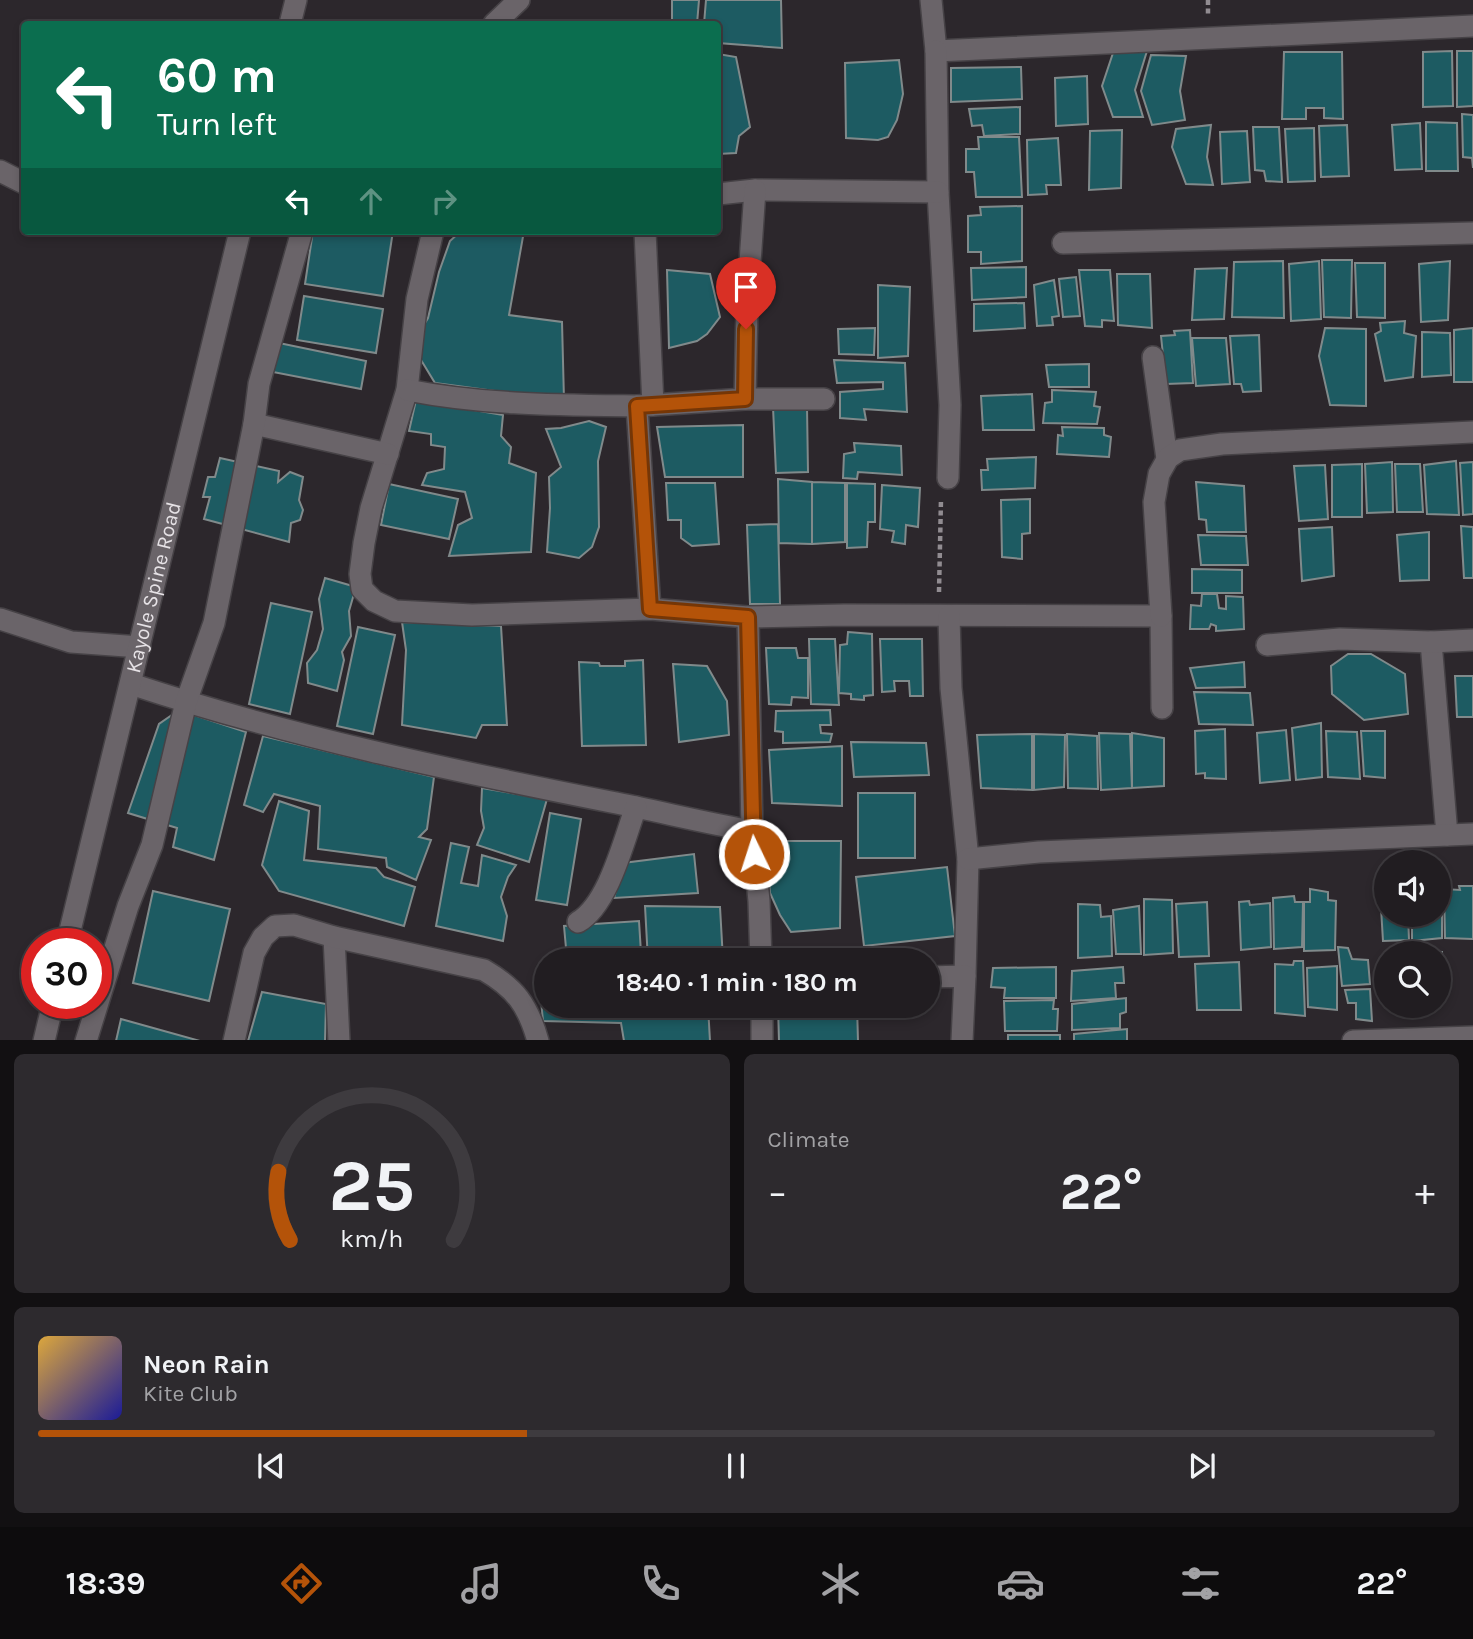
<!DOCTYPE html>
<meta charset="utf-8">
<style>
body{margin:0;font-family:Karla,sans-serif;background:#2d2a2e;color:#f1f3f6;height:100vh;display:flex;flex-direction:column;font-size:26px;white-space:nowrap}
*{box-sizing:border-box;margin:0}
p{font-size:23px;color:#a2a2a5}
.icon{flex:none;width:38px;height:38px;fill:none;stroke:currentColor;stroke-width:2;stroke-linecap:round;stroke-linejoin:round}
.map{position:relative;height:1040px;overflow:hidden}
.details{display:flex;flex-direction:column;gap:14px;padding:14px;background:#121012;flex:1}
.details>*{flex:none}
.banner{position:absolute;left:21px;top:21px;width:700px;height:214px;border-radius:7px;box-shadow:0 4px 10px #0003,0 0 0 2px #3e3b3f;background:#0b6e4f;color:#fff;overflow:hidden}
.controls{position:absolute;left:1374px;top:850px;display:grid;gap:14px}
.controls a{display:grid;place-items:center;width:77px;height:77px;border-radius:50%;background:#211d21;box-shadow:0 4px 10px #0003,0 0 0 2px #3e3b3f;font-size:35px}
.speed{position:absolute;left:21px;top:928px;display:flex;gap:14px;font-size:35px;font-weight:700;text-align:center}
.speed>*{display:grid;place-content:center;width:91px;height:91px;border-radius:50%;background:#211d21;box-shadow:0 4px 10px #0003,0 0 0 2px #3e3b3f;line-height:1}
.speed .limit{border:10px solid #d22;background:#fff;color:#111}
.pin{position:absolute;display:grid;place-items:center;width:60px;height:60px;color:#fff;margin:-72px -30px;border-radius:50% 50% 50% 0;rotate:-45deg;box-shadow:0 0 7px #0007}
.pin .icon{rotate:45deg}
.me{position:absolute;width:77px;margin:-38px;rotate:356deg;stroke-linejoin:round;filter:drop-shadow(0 0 5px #0008)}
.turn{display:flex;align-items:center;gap:24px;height:147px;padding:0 21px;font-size:32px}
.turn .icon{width:91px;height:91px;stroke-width:2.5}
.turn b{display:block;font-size:49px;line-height:60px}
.lanes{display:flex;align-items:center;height:66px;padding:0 21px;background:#0003;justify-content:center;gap:35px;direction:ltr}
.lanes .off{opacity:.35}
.big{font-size:52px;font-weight:700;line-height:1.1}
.details .tile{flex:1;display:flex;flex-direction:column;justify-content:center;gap:10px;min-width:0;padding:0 24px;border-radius:10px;background:#2d2a2e}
.details .dial{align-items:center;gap:0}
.dial svg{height:182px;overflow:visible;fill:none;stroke:#3e3b3f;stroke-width:7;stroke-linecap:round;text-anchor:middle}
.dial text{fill:#f1f3f6;stroke:none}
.song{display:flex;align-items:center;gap:21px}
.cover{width:84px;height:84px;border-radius:10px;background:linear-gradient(135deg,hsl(40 70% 55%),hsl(240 70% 35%))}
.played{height:7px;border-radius:4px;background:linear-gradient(90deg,#b45309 35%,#3e3b3f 35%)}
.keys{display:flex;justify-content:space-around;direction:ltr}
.heat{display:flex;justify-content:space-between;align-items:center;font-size:38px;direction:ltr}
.details .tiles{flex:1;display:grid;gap:14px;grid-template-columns:1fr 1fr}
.tile:last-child{grid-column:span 2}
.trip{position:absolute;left:534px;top:948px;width:406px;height:70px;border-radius:35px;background:#211d21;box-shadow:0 4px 10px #0003,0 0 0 2px #3e3b3f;font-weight:700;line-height:70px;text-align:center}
.tab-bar{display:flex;height:112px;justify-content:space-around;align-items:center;background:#0d0c0d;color:#a2a2a5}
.tab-bar .icon{width:49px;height:49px}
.tab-bar .current{color:#b45309}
.tab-bar b{font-size:32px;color:#f1f3f6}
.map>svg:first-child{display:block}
.building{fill:#1d5b62;stroke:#808a8b;stroke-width:2}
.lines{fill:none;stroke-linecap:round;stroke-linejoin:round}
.minor-casing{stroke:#464246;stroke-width:24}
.path{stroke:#918c91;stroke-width:4.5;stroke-dasharray:5 3.5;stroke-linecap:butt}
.minor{stroke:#6a6469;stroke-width:21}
.route-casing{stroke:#753606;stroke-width:18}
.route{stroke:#b45309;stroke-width:12}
.labels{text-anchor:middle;stroke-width:7;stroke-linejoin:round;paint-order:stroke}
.street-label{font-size:21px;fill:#e6e2e6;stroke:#131113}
</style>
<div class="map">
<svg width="1473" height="1041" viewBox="0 0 1473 1041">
<rect width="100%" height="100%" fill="#2c272c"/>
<path class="building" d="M672 0H699L697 24H672Z
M706 0H781L782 48 718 43V24H704Z
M1147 51 1135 90 1143 117H1113L1102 86 1113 53Z
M1452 51 1453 106 1423 107V52Z
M1457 51H1473V106L1457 107Z
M1284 52H1342L1343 119 1324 118V108H1306V119H1282Z
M718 54 736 57 750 127 739 136 736 153 718 154Z
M1151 55 1186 56 1180 91 1185 120 1152 125 1141 91Z
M899 60 903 94 897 120 888 137 878 140 846 138 845 63Z
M1021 67 1022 99 951 102V68Z
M1087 76 1088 124 1056 126 1055 78Z
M1020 107V134L984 136 982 125 972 126 969 109Z
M1462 114 1473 115V168L1472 158 1463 157Z
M1426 122 1457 123 1458 171H1426Z
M1420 123 1422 169 1395 170 1392 125Z
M1211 125 1207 157 1213 185 1186 184 1172 147 1176 129Z
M1347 125 1349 176 1321 177 1319 126Z
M1253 127H1279L1282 182 1266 181 1264 171 1255 170Z
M1314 128 1315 181 1288 182 1285 129Z
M1122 130 1121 188 1089 190 1090 131Z
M1247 131 1250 182 1222 184 1220 132Z
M978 137H1019L1022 197H976L974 172H966V149H979Z
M1058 138 1061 185H1046L1047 194 1028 195 1027 140Z
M1022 206V261L981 264V252H968V216L981 215 980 207Z
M313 231H393L383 296 305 284Z
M461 231H524L509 315 562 322 564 400 435 383 421 360 419 333 428 318 439 272 450 241Z
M1322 260H1352L1351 318 1324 317Z
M1283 261 1284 318 1232 317 1234 262Z
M1319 261 1321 319 1291 321 1289 264Z
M1450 261 1448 320 1421 322 1419 264Z
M1355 263H1385V318L1357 317Z
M1026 267V297L972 300 971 268Z
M1227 268 1224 319 1192 320 1195 269Z
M667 270 710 274 720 317 707 334 697 341 669 348Z
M1079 270H1110L1114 321 1102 320V327L1085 326Z
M1117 274H1150L1152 328 1118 325Z
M1076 277 1080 316 1063 317 1059 279Z
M1054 280 1059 316 1052 317 1053 325 1037 326 1034 285Z
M878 285 910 287 908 356 878 358Z
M304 296 383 309 376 353 297 340Z
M1024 303 1025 328 974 331V304Z
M1405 321 1404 333 1416 336 1413 377 1385 381 1375 334 1381 331 1380 323Z
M875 328 874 355 839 354 838 329Z
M1325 328 1366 329V406L1330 405 1319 356Z
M1473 328V382H1454V330Z
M1190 330 1193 383 1166 384 1161 336 1175 335 1174 331Z
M1422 332 1450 333 1451 375 1422 377Z
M1259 335 1261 391 1243 392 1241 384H1234L1230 336Z
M1192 338H1226L1230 384 1196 386Z
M279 343 366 361 361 389 273 372Z
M834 360 905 363 907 412 864 409 866 420 840 418V392L883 389V382L837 383Z
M1089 364V387H1049L1046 365Z
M1052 390 1096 392 1094 406 1100 407 1097 424 1043 423 1045 403 1052 402Z
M1032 394 1034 430H983L981 396Z
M416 400 503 415 501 436 511 447 509 463 536 473 531 552 449 556 458 525 472 518 465 492 422 485 427 473 444 469 445 447 431 445V434L409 431Z
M773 407H807L808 472 776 473Z
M589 421 606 427 598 461 599 527 592 547 579 558 547 552 550 508 549 477 561 467 546 429 561 428Z
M743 425V477H665L657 427Z
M1062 427 1104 428V435L1111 437 1109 457 1057 454 1058 435 1063 436Z
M854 443 901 446 902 475 858 472 857 479 843 478 844 454 855 452Z
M1036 457 1035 488 982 490 981 470H988L987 459Z
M220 458 279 471 278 482 290 472 303 477 299 500 303 510 300 520 291 523 289 542 204 519 210 497H203L208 477H215Z
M1456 461 1459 515 1427 514 1424 465Z
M1392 462 1393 512 1367 513 1365 464Z
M1473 462V514L1463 515 1460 463Z
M1362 464V517H1332V465Z
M1395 464H1420L1423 512H1397Z
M1325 465 1328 519 1299 521 1294 466Z
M778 479 812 482V544L779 543Z
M812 482 845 483V542L812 544Z
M1196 482 1244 486 1246 532H1207L1206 520 1199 519Z
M666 483H715L719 544 692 546 681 538V520H668Z
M847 483 875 484V522H868L867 547 847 548Z
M389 484 458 499 449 539 381 525Z
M882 485 920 488 918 527 906 525 905 544 892 542 894 531 880 529Z
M1030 499V533L1022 534V559L1002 557 1001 500Z
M778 524 780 604H750L747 525Z
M1461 526 1473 527V578H1464Z
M1332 527 1334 576 1302 581 1299 529Z
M1429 532V580L1400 581 1397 535Z
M1198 535 1246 536 1248 565H1201Z
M1192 569 1242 570V593H1192Z
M325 578 356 587 349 611 351 636 342 652 344 660 337 691 308 683 307 663 317 650 323 629 319 599Z
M1202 594H1217L1219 608 1226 609V596L1243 597 1244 629 1216 631V626L1211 624 1209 629H1190L1191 605 1201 606Z
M271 603 312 612 290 714 249 704Z
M402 622 501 626 507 725H482L476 738 402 725 406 650Z
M358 627 395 635 373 734 337 726Z
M848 632 872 634 873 695 864 696V700L851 699V694L839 693 840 645 847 644Z
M809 639H835L839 705 811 704Z
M880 639H922L923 696H910L909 681H894L895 691 882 692Z
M766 648H796L798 658H808V698L792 697 791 705 769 704Z
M1348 654H1371L1405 674 1408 714 1364 720 1332 694 1331 666Z
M643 660 646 745 582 746 579 662 599 663 600 666H625V661Z
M1244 662 1245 687 1196 688 1190 668Z
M673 664 707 666 727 701 729 735 679 742Z
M1455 676H1473V717H1457Z
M1194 692 1250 693 1253 725 1199 724Z
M179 710 246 732 214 860 173 847 177 828 128 813 159 724Z
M830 710 831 725H820L821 733 832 734 830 742 783 743V732L775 731 776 711Z
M1321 723 1322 777 1296 780 1292 728Z
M1225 729 1226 779 1205 778V773L1196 774 1195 731Z
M1286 730 1290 780 1260 783 1257 733Z
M1326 731 1357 732 1360 779 1328 777Z
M1361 731H1385V778L1364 776Z
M1099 733 1130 734 1132 788 1101 790Z
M1132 733 1164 738V786L1132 788Z
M1032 734V790L981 788 977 735Z
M1034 734 1065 735 1064 787 1034 790Z
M1067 734 1097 736 1098 789 1068 788Z
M263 736 434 777 427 829 419 837 431 840 416 880 387 867 386 858 318 849 320 806 274 794 263 812 244 805Z
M851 742 926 743 929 775 854 777Z
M842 746V806L772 803 769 750Z
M482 788 547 799 529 862 477 845 484 828 481 811Z
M858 793H915V858H858Z
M279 801 309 811 304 860 376 868 384 877 415 887 404 926 279 891 262 865Z
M550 813 581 819 567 905 536 900Z
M766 841H841L840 928 791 932 780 915 770 893Z
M451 843 469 847 461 883 478 886 482 855 516 865 508 877 501 897 507 916 503 941 436 926Z
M694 854 698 893 614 898 623 863Z
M947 867 955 936 864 946 856 877Z
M1459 886H1473V939L1445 938 1444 889 1460 890Z
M1310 889 1328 892V900L1336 901 1335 950 1304 951V902H1310Z
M153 891 230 909 209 1001 133 983Z
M1380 891H1386V915H1408L1409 940 1383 941Z
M1294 896 1295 902H1303L1302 947 1274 949 1273 898Z
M1144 899 1172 900 1173 953 1144 955Z
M1438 900H1442V938L1412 941V915H1438Z
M1249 901 1250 905 1270 903 1271 947 1241 950 1239 902Z
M1207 902 1209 956 1179 957 1176 904Z
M1078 904 1100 905 1101 917 1111 916 1112 956 1078 958Z
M645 906 720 907 723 960 687 961 681 953 666 954 663 961H648Z
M1139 906 1141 954H1116L1113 910Z
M639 921 641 953 567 959 564 926Z
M1338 947 1348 948 1352 959 1368 960 1370 984 1342 986Z
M802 948 847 950 846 961H801Z
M1412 951 1442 952 1444 999H1438V954H1413Z
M1382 956H1386V1004H1383Z
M1294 961H1303L1305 1016 1275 1013V964L1293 965Z
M1239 962 1241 1010H1197L1195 964Z
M1337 966V1010L1308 1007 1307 968Z
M1056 967V998H1004L1005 988 991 987 993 968Z
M1123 967 1124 983H1115L1116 998 1071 1001 1072 971Z
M1370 989 1372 1021 1356 1019V1003H1348L1345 990Z
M540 990H546V1006H708L710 1041H624L621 1023 543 1021Z
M262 992 326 1004 325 1041H248Z
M1126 998V1012L1120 1014V1028L1072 1030V1004Z
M1054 1000 1053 1009H1058L1057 1031H1005L1004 1001Z
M778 1006H857L858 1041H779Z
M121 1019 200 1041H116Z
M1127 1029V1041H1074V1034Z
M1008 1035H1060V1041H1008Z"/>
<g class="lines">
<g class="minor-casing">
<g id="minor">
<path d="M931 0 936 51 1473 26"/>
<path d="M290 24 296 0"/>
<path d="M494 24 519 0"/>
<path d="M936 51 938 192 950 405 948 478"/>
<path d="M0 171 24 183"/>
<path d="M718 194 755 190 938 192"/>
<path d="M433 231 417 299 407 390 371 508 364 543 360 574 362 589 374 601 395 611 472 615 650 609 748 617 844 615 1161 616 1162 708"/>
<path d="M645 231 653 405"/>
<path d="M1063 243 1473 233"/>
<path d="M1153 357 1167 459"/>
<path d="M407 390C484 405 558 405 637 406"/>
<path d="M745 399H824"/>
<path d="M254 424 388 454"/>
<path d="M650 609 637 406 745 399 747 306 755 190"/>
<path d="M949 616 951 688 968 859 965 976"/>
<path d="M1161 616 1154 502 1159 474 1168 458 1180 450 1222 444 1473 432"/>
<path d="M748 617 752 831 759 901 761 961"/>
<path d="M0 619 71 642 140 647"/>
<path d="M1431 642 1447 835"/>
<path d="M1267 645 1340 639 1431 642 1473 640"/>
<path d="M131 684C288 736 449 770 611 802 658 811 705 823 752 831"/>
<path d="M968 859 1039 852 1473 834"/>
<path d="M578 922C609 904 624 839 636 807"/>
<path d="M334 937 339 1041"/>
<path id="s1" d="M67 943 240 231"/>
<path d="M928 977 965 976 962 1041"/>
<path d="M762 1006V1041"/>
<path d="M44 1041 53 1003"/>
<path d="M86 1041 128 906 152 845 186 702 214 623 254 424 259 384 302 231"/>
<path d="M234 1041 254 953 263 937 275 926 294 925 334 937 484 970C515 988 528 1005 538 1041"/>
<path d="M1353 1041 1473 1037"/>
</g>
</g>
<path class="path" d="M1208 0V14
M939 592 941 499"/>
<use href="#minor" class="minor"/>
</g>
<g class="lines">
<g class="route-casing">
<path id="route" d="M746 329 745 399 637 406 650 609 748 617 754 854"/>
</g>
<use href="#route" class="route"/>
</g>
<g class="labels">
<g class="street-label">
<text dy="7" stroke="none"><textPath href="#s1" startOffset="366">Kayole Spine Road</textPath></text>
</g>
</g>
</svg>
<div class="controls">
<a><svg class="icon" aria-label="sound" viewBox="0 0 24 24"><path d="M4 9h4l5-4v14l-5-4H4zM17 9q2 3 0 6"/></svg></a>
<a><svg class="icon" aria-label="search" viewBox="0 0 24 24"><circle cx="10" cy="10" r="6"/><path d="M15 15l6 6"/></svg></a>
</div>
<div class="speed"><div class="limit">30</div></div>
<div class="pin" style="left:746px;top:329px;background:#d93025"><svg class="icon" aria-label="arrive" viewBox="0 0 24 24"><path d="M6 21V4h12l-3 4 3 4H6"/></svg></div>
<svg class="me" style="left:754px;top:854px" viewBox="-20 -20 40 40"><circle r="17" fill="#b45309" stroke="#fff" stroke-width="3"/><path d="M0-11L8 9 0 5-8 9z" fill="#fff"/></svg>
<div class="trip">18:40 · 1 min · 180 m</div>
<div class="banner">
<div class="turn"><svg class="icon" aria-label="left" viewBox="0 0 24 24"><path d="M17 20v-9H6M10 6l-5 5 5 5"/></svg><div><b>60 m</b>Turn left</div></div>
<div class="lanes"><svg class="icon" aria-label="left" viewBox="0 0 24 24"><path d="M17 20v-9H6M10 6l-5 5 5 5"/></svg><svg class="icon off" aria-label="ahead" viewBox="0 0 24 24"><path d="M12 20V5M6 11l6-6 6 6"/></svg><svg class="icon off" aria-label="right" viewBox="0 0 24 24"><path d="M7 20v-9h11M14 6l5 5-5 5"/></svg></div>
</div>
</div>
<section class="details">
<div class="tiles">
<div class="tile dial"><svg viewBox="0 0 100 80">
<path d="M14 69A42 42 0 1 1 86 69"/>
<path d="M14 69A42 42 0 0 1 9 39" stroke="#b45309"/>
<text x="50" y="56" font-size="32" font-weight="700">25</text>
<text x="50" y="72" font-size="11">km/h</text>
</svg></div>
<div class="tile"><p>Climate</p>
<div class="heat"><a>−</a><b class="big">22°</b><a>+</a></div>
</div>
<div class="tile">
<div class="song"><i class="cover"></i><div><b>Neon Rain</b><p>Kite Club</p></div></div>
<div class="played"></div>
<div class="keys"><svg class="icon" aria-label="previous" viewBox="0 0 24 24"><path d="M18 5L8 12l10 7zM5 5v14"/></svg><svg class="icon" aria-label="pause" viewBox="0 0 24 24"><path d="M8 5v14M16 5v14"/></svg><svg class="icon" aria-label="next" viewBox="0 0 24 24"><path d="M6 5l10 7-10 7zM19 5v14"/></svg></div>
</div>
</div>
</section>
<nav class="tab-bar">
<b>18:39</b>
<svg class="icon current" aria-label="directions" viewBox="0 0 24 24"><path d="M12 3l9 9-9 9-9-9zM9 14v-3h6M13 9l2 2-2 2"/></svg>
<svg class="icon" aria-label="music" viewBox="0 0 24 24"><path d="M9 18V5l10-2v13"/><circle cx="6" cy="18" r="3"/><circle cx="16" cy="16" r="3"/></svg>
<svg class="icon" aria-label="phone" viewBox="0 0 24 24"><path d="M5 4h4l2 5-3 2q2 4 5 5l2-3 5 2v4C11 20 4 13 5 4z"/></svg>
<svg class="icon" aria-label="climate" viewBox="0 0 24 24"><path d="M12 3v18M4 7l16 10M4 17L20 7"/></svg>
<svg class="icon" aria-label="car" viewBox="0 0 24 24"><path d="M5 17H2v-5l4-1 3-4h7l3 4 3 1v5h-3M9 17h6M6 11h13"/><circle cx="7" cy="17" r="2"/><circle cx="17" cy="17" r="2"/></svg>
<svg class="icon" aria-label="filters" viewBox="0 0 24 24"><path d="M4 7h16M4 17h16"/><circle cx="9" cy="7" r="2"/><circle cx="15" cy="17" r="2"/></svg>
<b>22°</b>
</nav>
